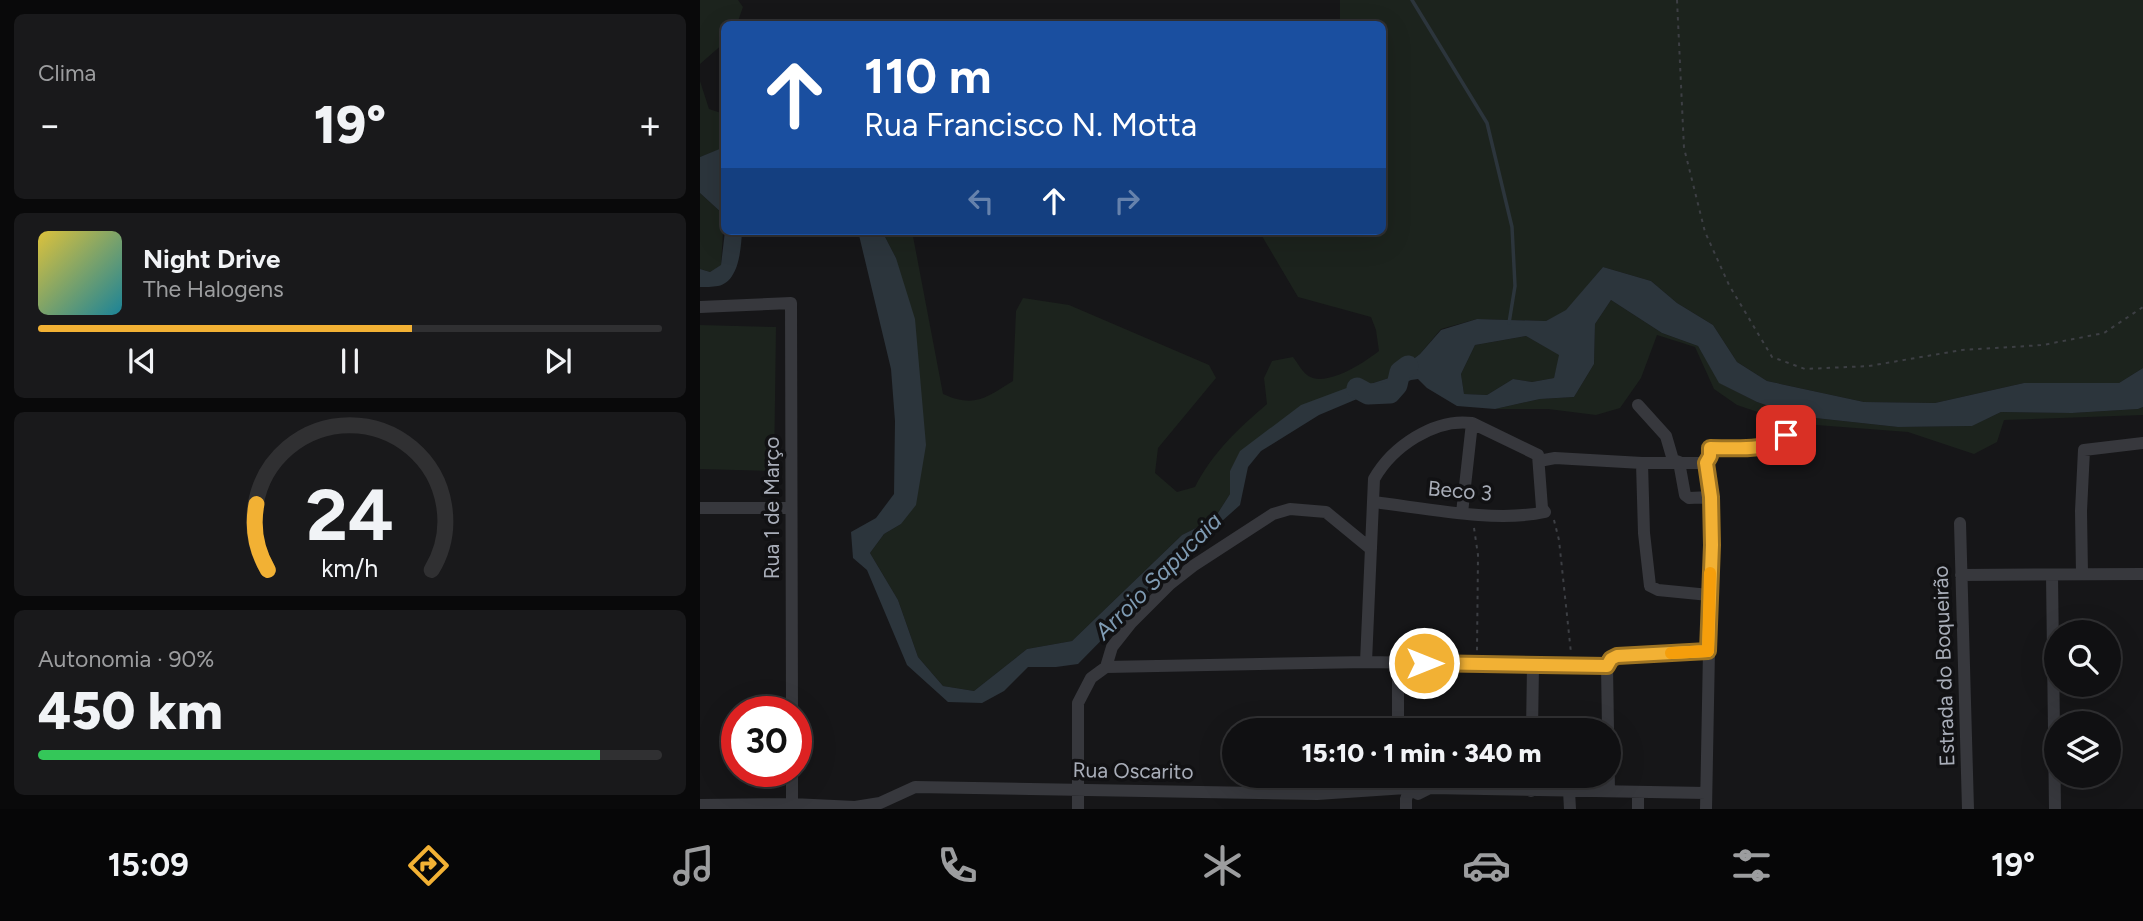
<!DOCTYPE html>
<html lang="pt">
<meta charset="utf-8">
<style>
body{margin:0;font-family:Figtree,sans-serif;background:#19191b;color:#f1f3f6;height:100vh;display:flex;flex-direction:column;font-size:26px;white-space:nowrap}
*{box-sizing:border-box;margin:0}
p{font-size:23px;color:#9c9d9f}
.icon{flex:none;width:38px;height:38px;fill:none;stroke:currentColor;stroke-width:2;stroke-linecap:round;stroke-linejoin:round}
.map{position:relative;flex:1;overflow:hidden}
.details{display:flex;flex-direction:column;gap:14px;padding:14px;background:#09090a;width:700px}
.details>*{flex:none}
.banner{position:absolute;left:21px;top:21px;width:665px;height:214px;border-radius:10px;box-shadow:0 7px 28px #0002,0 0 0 2px #303032;background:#1a4fa0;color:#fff;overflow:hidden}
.controls{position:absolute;left:1344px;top:620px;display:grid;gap:14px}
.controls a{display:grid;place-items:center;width:77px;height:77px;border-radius:50%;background:#101012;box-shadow:0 7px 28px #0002,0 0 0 2px #303032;font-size:35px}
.speed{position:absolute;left:21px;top:696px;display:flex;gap:14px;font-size:35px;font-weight:700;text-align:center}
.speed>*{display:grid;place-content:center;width:91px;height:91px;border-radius:50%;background:#101012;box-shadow:0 7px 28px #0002,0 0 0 2px #303032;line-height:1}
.speed .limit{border:10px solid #d22;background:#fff;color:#111}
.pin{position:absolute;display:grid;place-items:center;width:60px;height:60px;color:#fff;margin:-30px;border-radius:14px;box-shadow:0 4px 10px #0006}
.me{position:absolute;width:77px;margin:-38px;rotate:90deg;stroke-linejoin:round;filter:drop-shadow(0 0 5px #0008)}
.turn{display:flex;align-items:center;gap:24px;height:147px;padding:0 28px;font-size:32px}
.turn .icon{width:91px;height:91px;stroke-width:2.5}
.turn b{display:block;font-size:49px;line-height:60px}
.lanes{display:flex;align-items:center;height:66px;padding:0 28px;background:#0003;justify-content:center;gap:35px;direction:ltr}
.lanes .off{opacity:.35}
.big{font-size:52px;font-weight:800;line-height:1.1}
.details .card{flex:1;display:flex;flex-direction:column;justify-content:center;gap:10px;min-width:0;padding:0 24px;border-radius:10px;background:#19191b}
.details .dial{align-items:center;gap:0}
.dial svg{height:182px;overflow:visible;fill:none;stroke:#303032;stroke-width:7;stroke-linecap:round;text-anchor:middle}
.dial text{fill:#f1f3f6;stroke:none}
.song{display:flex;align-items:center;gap:21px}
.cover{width:84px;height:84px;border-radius:10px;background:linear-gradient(135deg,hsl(50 70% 55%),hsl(190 70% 35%))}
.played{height:7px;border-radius:4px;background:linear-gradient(90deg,#f2b134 60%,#303032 60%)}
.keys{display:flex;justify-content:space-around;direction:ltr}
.heat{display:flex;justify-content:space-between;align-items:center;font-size:38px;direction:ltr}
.charge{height:10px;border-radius:5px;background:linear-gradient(90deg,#34c759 90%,#303032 0)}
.trip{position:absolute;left:522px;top:718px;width:399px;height:70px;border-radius:35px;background:#101012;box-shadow:0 7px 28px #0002,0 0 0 2px #303032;font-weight:800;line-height:70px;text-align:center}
.menu{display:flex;height:112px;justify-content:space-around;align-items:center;background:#060607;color:#9c9d9f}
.menu .icon{width:49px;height:49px}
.menu .current{color:#f2b134}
.menu b{font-size:32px;color:#f1f3f6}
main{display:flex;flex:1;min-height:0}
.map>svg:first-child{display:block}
.green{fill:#1c231d}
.water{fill:#2c353c;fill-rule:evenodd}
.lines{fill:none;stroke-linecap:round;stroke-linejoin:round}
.stream{stroke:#2c353c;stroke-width:3.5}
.river{stroke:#2c353c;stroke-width:21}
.path{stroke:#3d3f44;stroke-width:2;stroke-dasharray:3.5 5;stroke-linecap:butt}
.minor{stroke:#37383d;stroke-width:12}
.route-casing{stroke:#9d7322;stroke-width:18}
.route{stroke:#f2b134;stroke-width:12}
.slow{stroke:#f59e0b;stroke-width:12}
.labels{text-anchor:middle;stroke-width:7;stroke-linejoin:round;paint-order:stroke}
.street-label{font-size:21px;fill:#a8adb8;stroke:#111113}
.water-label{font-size:23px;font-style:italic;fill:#7f9bb3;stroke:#111113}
</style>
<main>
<section class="details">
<div class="card"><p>Clima</p>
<div class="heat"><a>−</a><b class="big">19°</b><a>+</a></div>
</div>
<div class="card">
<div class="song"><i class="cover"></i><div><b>Night Drive</b><p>The Halogens</p></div></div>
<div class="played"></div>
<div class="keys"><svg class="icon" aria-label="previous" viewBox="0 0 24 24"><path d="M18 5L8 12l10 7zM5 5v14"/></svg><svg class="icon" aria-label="pause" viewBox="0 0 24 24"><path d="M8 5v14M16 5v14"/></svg><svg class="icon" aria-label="next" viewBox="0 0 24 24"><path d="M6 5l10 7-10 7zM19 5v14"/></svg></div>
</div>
<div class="card dial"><svg viewBox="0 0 100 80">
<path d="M14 69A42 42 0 1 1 86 69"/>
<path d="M14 69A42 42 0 0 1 9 40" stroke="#f2b134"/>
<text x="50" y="56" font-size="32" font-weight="700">24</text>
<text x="50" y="72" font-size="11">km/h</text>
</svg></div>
<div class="card"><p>Autonomia · 90%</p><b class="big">450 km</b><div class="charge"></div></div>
</section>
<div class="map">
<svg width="1443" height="809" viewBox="0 0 1443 809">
<rect width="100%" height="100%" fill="#161618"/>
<path class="green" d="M0 0H38L43 7 37 24H24V43L0 64Z
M640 0H1443V368L1419 383H1324L1235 403 1164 402 1067 381 1037 362 1013 325 977 303 951 281 903 267 866 311 846 321 777 319 741 329 720 354 689 378 667 385 652 386 530 471V494L514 519 482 535 372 641 327 649 274 691 243 686 218 657 198 600 170 553 184 534 201 524 196 258 182 231H212L243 394C274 408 286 398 313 381L316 311 323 298 369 305 509 365 516 378 458 448 455 473 477 492 495 487C513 452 538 429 567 404L564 378 572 361 593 357C597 362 601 370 607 375 625 389 665 362 679 351L676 330 671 317 598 297 559 231H682V24H640Z
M0 81 9 109 24 114V148L0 157Z
M0 193 24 215 21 266 10 272 0 269Z
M911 300 962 333 998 346 1020 383 1057 402 1097 416 1198 427 1271 426 1301 412 1372 413 1438 409 1443 407V415L1304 420 1297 442 1274 454 1208 432 1090 423 1037 405 1014 389 995 347 957 335 941 378 920 408 896 415 848 409H795L840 399 874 397 894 364 895 324Z
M0 325 76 327 74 471 0 469Z
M826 336 860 355 854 378 832 382 813 379 787 395 764 394 761 374 775 345Z"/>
<path class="water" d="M22 148H24V215L0 193V157Z
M25 231H42C41 249 39 282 18 286 12 287 6 287 0 287V269L10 272 21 265Z
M158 231H182L196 258 215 319 226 445 216 505 201 524 184 534 170 553 198 600 218 657 243 686 274 691 327 649 372 641 482 535 514 519 530 494V471L540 451 601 405 652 386 667 385 689 378 720 354 741 330 777 319 846 321 866 310 903 267 951 281 977 303 1013 325 1037 362 1067 381 1164 402 1235 403 1324 383H1419L1443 368V407L1438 409 1372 413 1301 412 1272 426 1198 427 1097 416 1057 402 1019 383 998 346 962 333 911 300 895 324 894 364 874 397 840 399 795 409 757 406 727 388 718 379 711 380 672 398 657 399 619 415 561 451 548 467 540 505 493 547 378 664 356 667H328L304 691 282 703 248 702 207 665 167 570 153 558 151 532 176 518 194 494 195 421 191 369ZM826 336 859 355 854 378 832 382 813 379 787 395 764 394 761 374 775 345Z"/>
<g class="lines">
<path class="stream" d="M712 0 787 123 812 227 815 286 809 323"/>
<path class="river" d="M657 388 668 394 690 393 697 385 700 372 708 366"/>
<path class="path" d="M977 0 984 148 1005 232 1029 285 1072 357 1105 369 1169 366 1262 350 1343 345 1404 333 1443 307
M854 520 859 540 871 653
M774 528 778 555 777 651"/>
<path class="minor" d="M0 307 91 303 92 712
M938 405 966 436 973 460 979 462 985 495 989 498 1011 497
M839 461 855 458 942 463H1006
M942 463 944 533 950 586 958 590 1009 595
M1006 463 1010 456V448C1033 448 1070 452 1086 435
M673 502C724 508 795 523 845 512L842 508 838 455 772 423 762 513
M0 508H90
M1260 523 1268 809
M1382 574 1381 511 1384 450 1443 443
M1261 575 1443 574
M1352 575 1355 809
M666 662 674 479C692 447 734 418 772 423
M698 663V730
M406 667 412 647 431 623 470 584 493 566 573 514 590 509 626 512 671 549
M832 730 833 666
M92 772V809
M705 775 706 788 718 794 730 788 731 775
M730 788 1006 793
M831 791V775
M869 791 870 809
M909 791 907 666C910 661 910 660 914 657 929 649 988 652 1008 651
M0 805 92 804 155 807 180 803 215 787 617 794 706 788
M378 809V703L391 678 406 667 666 662 907 666
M706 809V799L709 791
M938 809V792
M1006 809 1011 545V497L1006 463"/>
</g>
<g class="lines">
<g class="route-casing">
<path id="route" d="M724 663 907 666 911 659 917 656 1008 651 1012 545 1011 497 1006 463 1010 456V448C1033 448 1070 452 1086 435"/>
</g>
<use href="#route" class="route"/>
<path class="slow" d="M971 653 1008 651 1010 573"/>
</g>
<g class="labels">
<g class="street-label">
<text transform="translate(760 491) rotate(5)" y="7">Beco 3</text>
<text transform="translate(72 508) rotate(-90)" y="7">Rua 1 de Março</text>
<text transform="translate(1244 666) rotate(-92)" y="7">Estrada do Boqueirão</text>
<text transform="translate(433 771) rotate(1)" y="7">Rua Oscarito</text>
</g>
<g class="water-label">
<text transform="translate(458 576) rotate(-45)" y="8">Arroio Sapucaia</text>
</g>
</g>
</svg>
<div class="controls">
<a><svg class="icon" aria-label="search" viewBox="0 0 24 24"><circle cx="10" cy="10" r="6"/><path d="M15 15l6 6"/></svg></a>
<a><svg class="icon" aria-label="layers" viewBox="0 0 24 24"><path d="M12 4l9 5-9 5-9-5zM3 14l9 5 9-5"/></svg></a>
</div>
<div class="speed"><div class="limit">30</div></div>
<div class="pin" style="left:1086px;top:435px;background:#d93025"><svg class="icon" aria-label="arrive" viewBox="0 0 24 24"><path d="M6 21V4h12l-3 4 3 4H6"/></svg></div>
<svg class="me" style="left:724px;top:663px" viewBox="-20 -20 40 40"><circle r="17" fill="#f2b134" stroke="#fff" stroke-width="3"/><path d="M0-11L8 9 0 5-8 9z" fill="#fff"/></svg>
<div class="trip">15:10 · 1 min · 340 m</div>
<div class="banner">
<div class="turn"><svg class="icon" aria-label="ahead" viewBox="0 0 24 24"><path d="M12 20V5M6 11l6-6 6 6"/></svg><div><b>110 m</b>Rua Francisco N. Motta</div></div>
<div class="lanes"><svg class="icon off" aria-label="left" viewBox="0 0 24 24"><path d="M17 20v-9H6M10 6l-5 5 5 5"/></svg><svg class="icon" aria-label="ahead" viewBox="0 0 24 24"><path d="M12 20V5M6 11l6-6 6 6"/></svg><svg class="icon off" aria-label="right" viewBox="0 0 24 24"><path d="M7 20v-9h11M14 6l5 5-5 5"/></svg></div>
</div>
</div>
</main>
<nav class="menu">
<b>15:09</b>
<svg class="icon current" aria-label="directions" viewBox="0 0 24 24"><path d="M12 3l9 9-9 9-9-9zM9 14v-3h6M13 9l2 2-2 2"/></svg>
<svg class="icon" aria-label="music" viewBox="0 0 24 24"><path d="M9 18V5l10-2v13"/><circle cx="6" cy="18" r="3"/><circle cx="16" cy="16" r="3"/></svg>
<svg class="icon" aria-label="phone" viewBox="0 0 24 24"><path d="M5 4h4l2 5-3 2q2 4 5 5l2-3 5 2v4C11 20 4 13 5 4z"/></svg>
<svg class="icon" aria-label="climate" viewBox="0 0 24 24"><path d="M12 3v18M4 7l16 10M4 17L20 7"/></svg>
<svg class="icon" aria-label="car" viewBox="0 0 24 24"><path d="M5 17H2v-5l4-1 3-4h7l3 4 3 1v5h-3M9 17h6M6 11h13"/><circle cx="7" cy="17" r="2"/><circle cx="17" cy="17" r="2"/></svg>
<svg class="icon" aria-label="filters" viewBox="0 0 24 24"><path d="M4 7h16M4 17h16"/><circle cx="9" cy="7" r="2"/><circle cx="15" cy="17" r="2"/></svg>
<b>19°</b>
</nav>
